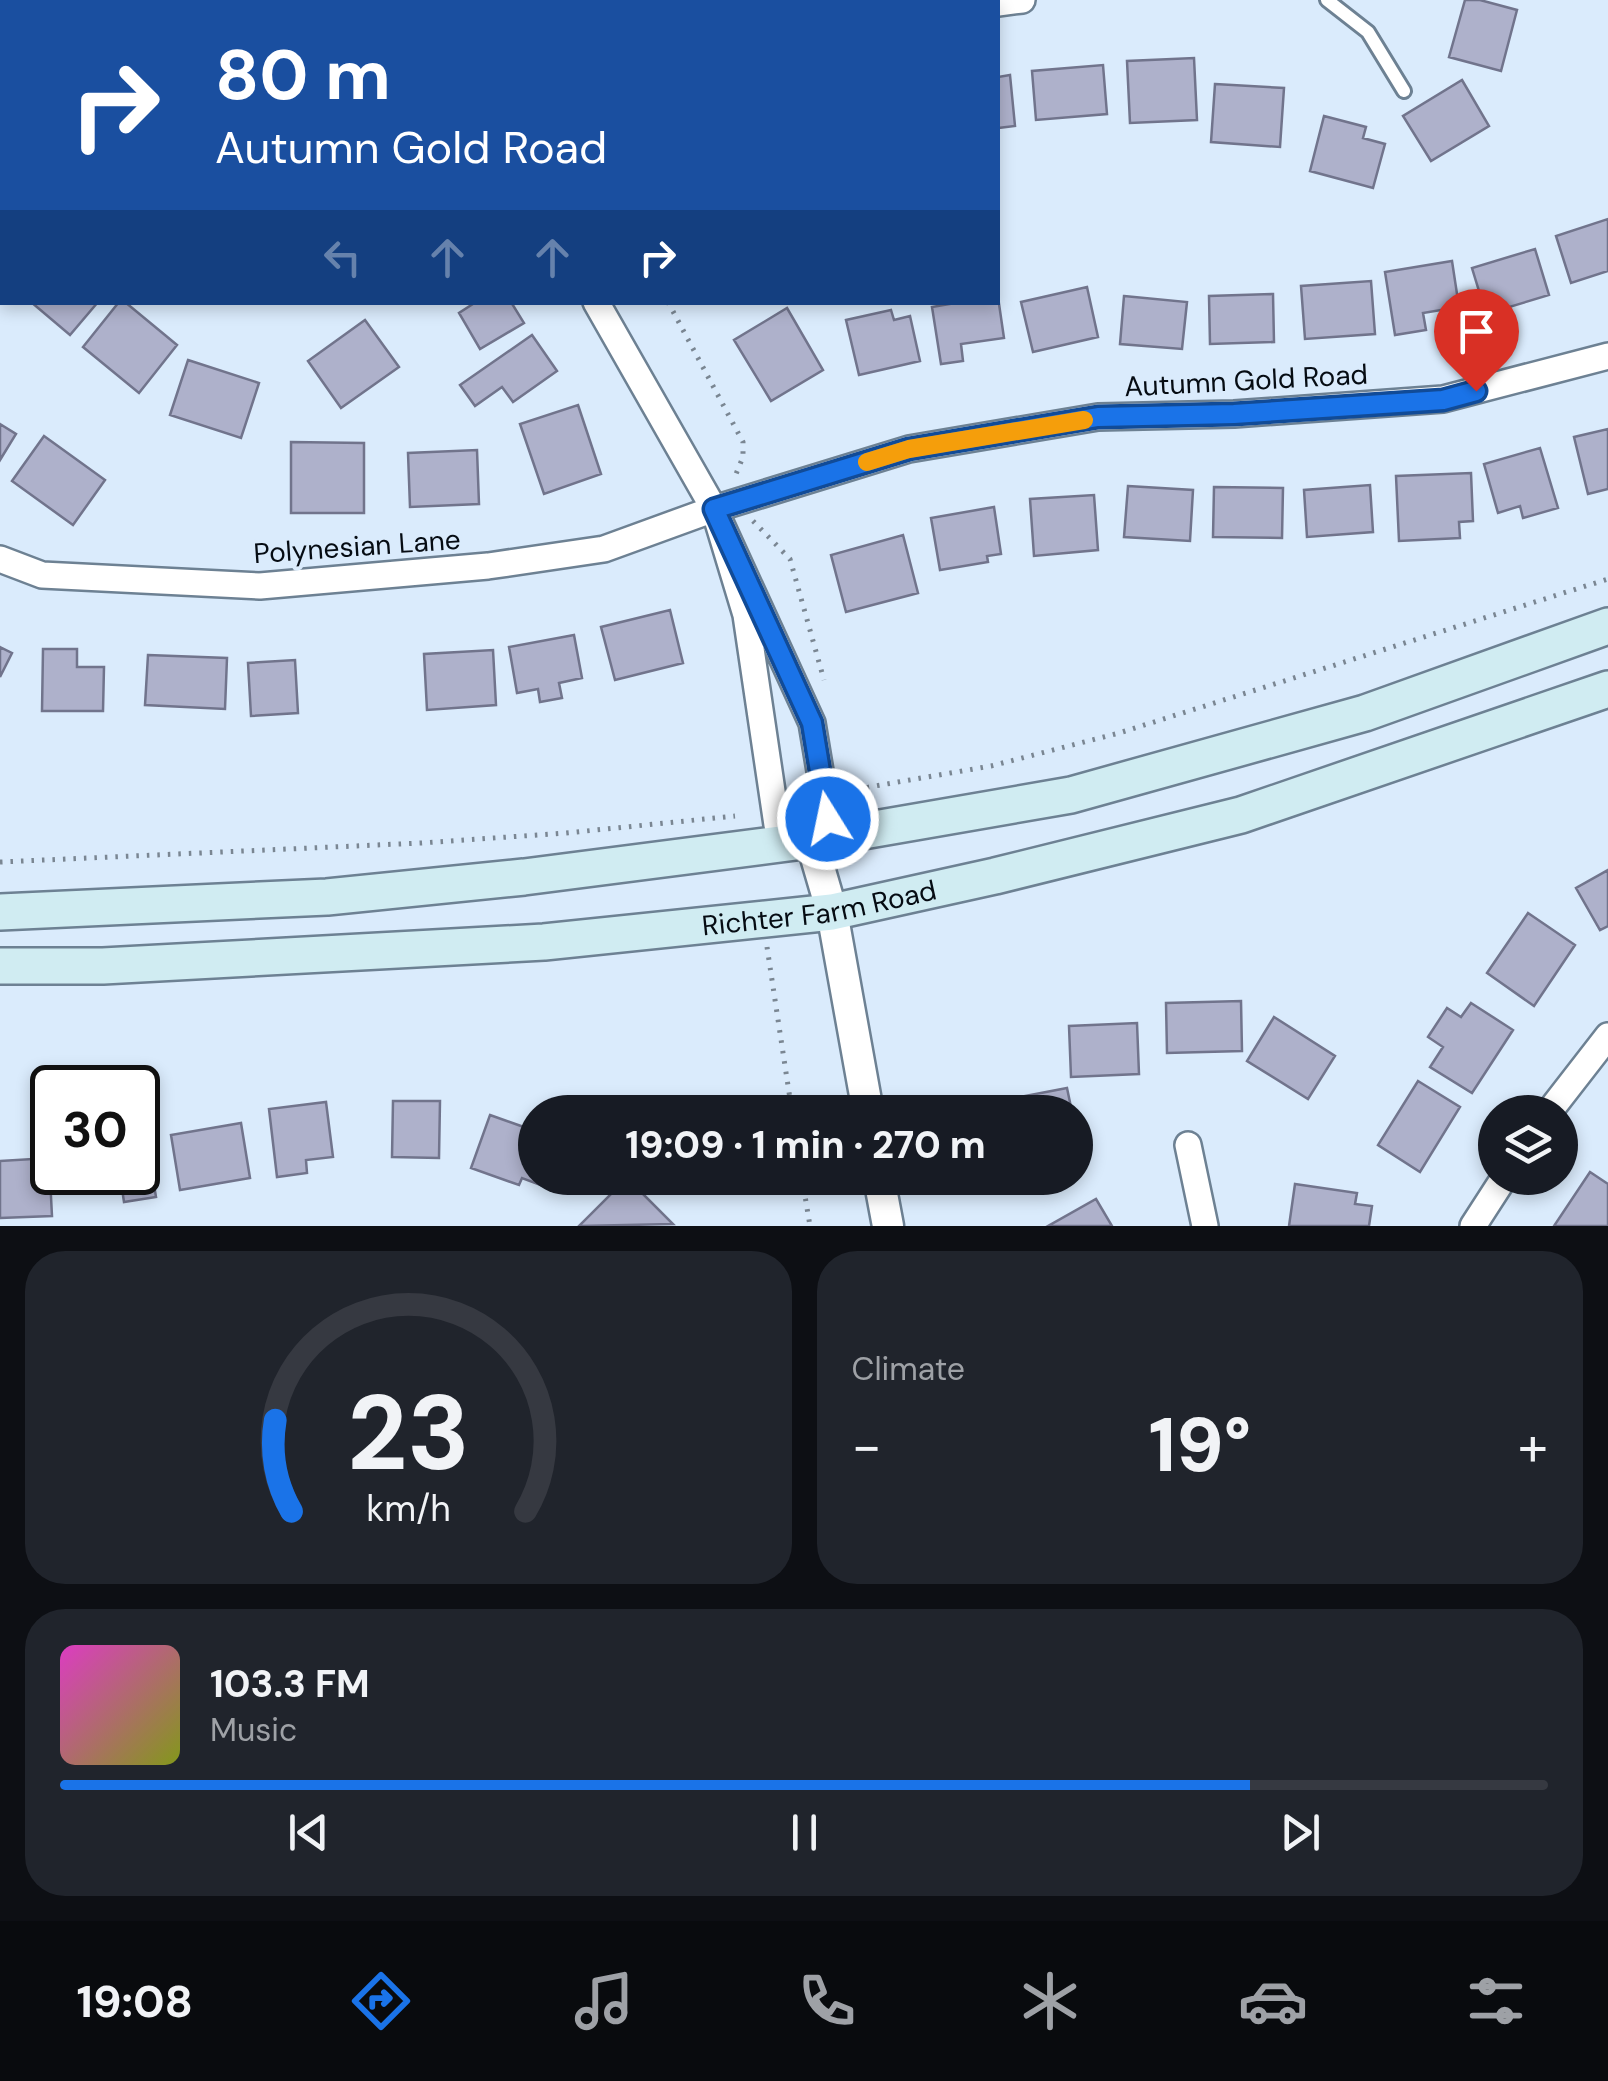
<!DOCTYPE html>
<meta charset="utf-8">
<style>
body{margin:0;font-family:"DM Sans",sans-serif;background:#20242c;color:#f1f3f6;height:100vh;display:flex;flex-direction:column;font-size:38px;white-space:nowrap}
*{box-sizing:border-box;margin:0}
p{font-size:32px;color:#9ea1a6}
.icon{flex:none;width:55px;height:55px;fill:none;stroke:currentColor;stroke-width:2;stroke-linecap:round;stroke-linejoin:round}
.map{position:relative;height:1226px;overflow:hidden}
.panel{display:flex;flex-direction:column;gap:25px;padding:25px;background:#0d0f14;flex:1}
.panel>*{flex:none}
.hud{position:absolute;left:0px;top:0px;width:1000px;height:305px;box-shadow:0 5px 15px #0003;background:#1a4fa0;color:#fff;overflow:hidden}
.controls{position:absolute;left:1478px;top:1095px;display:grid;gap:20px}
.controls a{display:grid;place-items:center;width:100px;height:100px;border-radius:50%;background:#171b24;box-shadow:0 5px 15px #0003;font-size:50px}
.speed{position:absolute;left:30px;top:1065px;display:flex;gap:20px;font-size:50px;font-weight:700;text-align:center}
.speed>*{display:grid;place-content:center;width:130px;height:130px;border-radius:50%;background:#171b24;box-shadow:0 5px 15px #0003;line-height:1}
.speed .limit{border:5px solid #111;border-radius:15px;background:#fff;color:#111}
.pin{position:absolute;display:grid;place-items:center;width:85px;height:85px;color:#fff;margin:-102px -42px;border-radius:50% 50% 50% 0;rotate:-45deg;box-shadow:0 0 10px #0007}
.pin .icon{rotate:45deg}
.me{position:absolute;width:110px;margin:-55px;rotate:350deg;stroke-linejoin:round;filter:drop-shadow(0 0 8px #0008)}
.turn{display:flex;align-items:center;gap:35px;height:210px;padding:0 50px;font-size:45px}
.turn .icon{width:130px;height:130px;stroke-width:2.5}
.turn b{display:block;font-size:70px;line-height:85px}
.lanes{display:flex;align-items:center;height:95px;padding:0 50px;background:#0003;justify-content:center;gap:50px;direction:ltr}
.lanes .off{opacity:.35}
.big{font-size:75px;font-weight:800;line-height:1.1}
.panel .card{flex:1;display:flex;flex-direction:column;justify-content:center;gap:15px;min-width:0;padding:0 35px;border-radius:40px;background:#20242c}
.panel .dial{align-items:center;gap:0}
.dial svg{height:260px;overflow:visible;fill:none;stroke:#363941;stroke-width:7;stroke-linecap:round;text-anchor:middle}
.dial text{fill:#f1f3f6;stroke:none}
.song{display:flex;align-items:center;gap:30px}
.cover{width:120px;height:120px;border-radius:15px;background:linear-gradient(135deg,hsl(310 70% 55%),hsl(70 70% 35%))}
.played{height:10px;border-radius:5px;background:linear-gradient(90deg,#1a73e8 80%,#363941 80%)}
.keys{display:flex;justify-content:space-around;direction:ltr}
.heat{display:flex;justify-content:space-between;align-items:center;font-size:55px;direction:ltr}
.panel .tiles{flex:1;display:grid;gap:25px;grid-template-columns:1fr 1fr}
.card:last-child{grid-column:span 2}
.trip{position:absolute;left:518px;top:1095px;width:575px;height:100px;border-radius:50px;background:#171b24;box-shadow:0 5px 15px #0003;font-weight:800;line-height:100px;text-align:center}
.tab-bar{display:flex;height:160px;justify-content:space-around;align-items:center;background:#090b0e;color:#9ea1a6}
.tab-bar .icon{width:70px;height:70px}
.tab-bar .on{color:#1a73e8}
.tab-bar b{font-size:45px;color:#f1f3f6}
.map>svg:first-child{display:block}
.green{fill:#d3bbe4}
.building{fill:#aeb1cb;stroke:#71748c;stroke-width:2.5}
.lines{fill:none;stroke-linecap:round;stroke-linejoin:round}
.service-casing{stroke:#6d8193;stroke-width:18}
.minor-casing{stroke:#6d8193;stroke-width:30}
.tertiary-casing{stroke:#6d8193;stroke-width:35}
.secondary-casing{stroke:#6d8193;stroke-width:40}
.path{stroke:#7a8692;stroke-width:5;stroke-dasharray:2.5 8;stroke-linecap:butt}
.service{stroke:#fff;stroke-width:12}
.minor{stroke:#fff;stroke-width:25}
.tertiary{stroke:#fff;stroke-width:30}
.secondary{stroke:#d0ecf2;stroke-width:35}
.route-casing{stroke:#114b97;stroke-width:25}
.route{stroke:#1a73e8;stroke-width:18}
.slow{stroke:#f59e0b;stroke-width:18}
.labels{text-anchor:middle;stroke-width:8;stroke-linejoin:round;paint-order:stroke}
.street-label{font-size:28px;fill:#060c13;stroke:#daebfc}
</style>
<div class="map">
<svg width="1608" height="1226" viewBox="0 0 1608 1226">
<rect width="100%" height="100%" fill="#daebfc"/>
<path class="green" d="M470 0H864L471 2Z"/>
<path class="building" d="M1465 0H1480L1517 10 1501 71 1449 57Z
M1194 58 1197 120 1130 123 1127 61Z
M1103 65 1107 114 1036 120 1032 71Z
M1010 75 1015 126 998 128V77Z
M1462 80 1489 126 1431 161 1403 116Z
M1215 84 1284 88 1280 147 1211 142Z
M1324 116 1366 127 1363 138 1385 144 1373 188 1310 171Z
M0 218 2 220V280L0 278Z
M1608 219V271L1571 283 1556 236Z
M1535 249 1549 295 1486 314 1472 268Z
M1452 261 1459 307 1423 313 1426 330 1395 335 1385 272Z
M1371 281 1375 334 1305 339 1301 286Z
M1087 287 1098 337 1033 352 1021 302Z
M1273 294 1274 342 1210 344 1209 296Z
M1124 296 1187 302 1182 349 1120 344Z
M998 297 1004 338 961 344 963 361 941 364 932 307 961 302H998Z
M31 302H98L70 335Z
M119 302H125L177 345 139 393 83 347Z
M476 302H511L524 323 480 349 459 313Z
M787 308 823 370 771 401 734 340Z
M891 310 894 320 910 316 920 361 859 375 846 320Z
M365 320 399 367 341 408 308 361Z
M532 335 557 371 513 402 502 387 475 406 460 385Z
M188 360 259 383 241 438 170 415Z
M578 405 601 474 544 494 520 424Z
M0 424 16 434 0 460Z
M1608 429V489L1588 494 1574 437Z
M44 436 105 480 73 525 12 481Z
M291 442 364 443V513H291Z
M1540 448 1558 508 1523 518 1520 506 1498 513 1484 464Z
M477 450 479 504 410 507 408 453Z
M1471 473 1473 521 1459 522 1460 538 1399 541 1396 476Z
M1370 485 1373 532 1307 537 1304 490Z
M1128 486 1193 490 1190 541 1124 537Z
M1214 487 1283 488 1282 538 1213 537Z
M1094 495 1098 550 1034 556 1030 499Z
M994 507 1001 554 987 556 988 562 940 570 931 518Z
M903 535 918 593 846 612 831 555Z
M670 610 683 663 615 680 601 627Z
M574 635 582 678 559 683 562 698 540 702 538 689 517 693 509 647Z
M0 647 12 653 0 677Z
M43 649H77V667H104L103 711H42Z
M493 650 496 705 427 710 424 654Z
M148 655 227 658 225 709 145 705Z
M295 660 298 713 251 716 248 663Z
M1608 870V926L1600 930 1576 888Z
M1528 913 1575 945 1534 1006 1487 973Z
M1241 1001 1242 1051 1167 1053 1166 1003Z
M1471 1003 1513 1030 1472 1093 1430 1067 1443 1047 1428 1037 1447 1008 1461 1017Z
M1274 1017 1335 1056 1308 1099 1247 1061Z
M1137 1023 1139 1074 1071 1077 1069 1026Z
M1418 1081 1460 1107 1420 1172 1378 1145Z
M1067 1088 1072 1112H1023L1020 1097Z
M393 1101H440L439 1158 392 1157Z
M326 1102 333 1157 306 1160 307 1173 277 1177 269 1109Z
M490 1115 535 1131V1178H546L543 1186 522 1178 519 1185 471 1168Z
M241 1123 250 1178 180 1190 171 1135Z
M144 1124 156 1197 124 1202 121 1182 94 1187 91 1172H138V1125Z
M1075 1126 1082 1162 1075 1163Z
M49 1158 52 1216 0 1218V1161Z
M1590 1172 1608 1184V1226H1554Z
M627 1178 673 1224 579 1226Z
M1295 1184 1357 1193 1355 1204 1372 1206 1369 1226H1289Z
M1096 1199 1112 1226H1048Z"/>
<g class="lines">
<g class="service-casing">
<path id="service" d="M1327 0 1368 32 1404 91"/>
</g>
<g class="minor-casing">
<path id="minor" d="M421 0 423 2
M998 3 1022 0
M0 107 2 109
M596 302 714 509 812 723 828 819 811 840 777 825 746 615 714 509
M0 559 42 575 260 586 488 566 604 549 714 509 909 449 1098 417 1234 414 1443 399 1608 356
M1549 1112 1608 1036
M1188 1145 1205 1226
M1473 1226 1504 1178"/>
</g>
<g class="tertiary-casing">
<path id="tertiary" d="M811 840 832 912 868 1112
M879 1178 888 1226"/>
</g>
<g class="secondary-casing">
<g id="secondary">
<path d="M0 912 327 897 524 877 811 840 1071 795 1365 713 1608 626"/>
<path id="s1" d="M0 966H103L544 942 832 912 995 876 1241 815 1608 689"/>
</g>
</g>
<path class="path" d="M480 0 481 2
M668 302 743 442V457L736 474
M753 521 790 559 824 680
M852 801 858 791 869 787 991 766 1119 733 1608 579
M0 862 421 843 566 833 735 816
M767 947 792 1112
M802 1178 810 1226"/>
<use href="#service" class="service"/>
<use href="#minor" class="minor"/>
<use href="#tertiary" class="tertiary"/>
<use href="#secondary" class="secondary"/>
</g>
<g class="lines">
<g class="route-casing">
<path id="route" d="M828 819 812 723 714 509 909 449 1098 417 1234 414 1443 400 1476 391"/>
</g>
<use href="#route" class="route"/>
<path class="slow" d="M867 462 909 449 1084 420"/>
</g>
<g class="labels">
<g class="street-label">
<text transform="translate(1246 380) rotate(-3)" y="10">Autumn Gold Road</text>
<text transform="translate(357 546) rotate(-4)" y="10">Polynesian Lane</text>
<text dy="10" stroke="none"><textPath href="#s1" startOffset="822">Richter Farm Road</textPath></text>
</g>
</g>
</svg>
<div class="controls">
<a><svg class="icon" aria-label="layers" viewBox="0 0 24 24"><path d="M12 4l9 5-9 5-9-5zM3 14l9 5 9-5"/></svg></a>
</div>
<div class="speed"><div class="limit">30</div></div>
<div class="pin" style="left:1476px;top:391px;background:#d93025"><svg class="icon" aria-label="arrive" viewBox="0 0 24 24"><path d="M6 21V4h12l-3 4 3 4H6"/></svg></div>
<svg class="me" style="left:828px;top:819px" viewBox="-20 -20 40 40"><circle r="17" fill="#1a73e8" stroke="#fff" stroke-width="3"/><path d="M0-11L8 9 0 5-8 9z" fill="#fff"/></svg>
<div class="trip">19:09 · 1 min · 270 m</div>
<div class="hud">
<div class="turn"><svg class="icon" aria-label="right" viewBox="0 0 24 24"><path d="M7 20v-9h11M14 6l5 5-5 5"/></svg><div><b>80 m</b>Autumn Gold Road</div></div>
<div class="lanes"><svg class="icon off" aria-label="left" viewBox="0 0 24 24"><path d="M17 20v-9H6M10 6l-5 5 5 5"/></svg><svg class="icon off" aria-label="ahead" viewBox="0 0 24 24"><path d="M12 20V5M6 11l6-6 6 6"/></svg><svg class="icon off" aria-label="ahead" viewBox="0 0 24 24"><path d="M12 20V5M6 11l6-6 6 6"/></svg><svg class="icon" aria-label="right" viewBox="0 0 24 24"><path d="M7 20v-9h11M14 6l5 5-5 5"/></svg></div>
</div>
</div>
<section class="panel">
<div class="tiles">
<div class="card dial"><svg viewBox="0 0 100 80">
<path d="M14 69A42 42 0 1 1 86 69"/>
<path d="M14 69A42 42 0 0 1 9 41" stroke="#1a73e8"/>
<text x="50" y="56" font-size="32" font-weight="700">23</text>
<text x="50" y="72" font-size="11">km/h</text>
</svg></div>
<div class="card"><p>Climate</p>
<div class="heat"><a>−</a><b class="big">19°</b><a>+</a></div>
</div>
<div class="card">
<div class="song"><i class="cover"></i><div><b>103.3 FM</b><p>Music</p></div></div>
<div class="played"></div>
<div class="keys"><svg class="icon" aria-label="previous" viewBox="0 0 24 24"><path d="M18 5L8 12l10 7zM5 5v14"/></svg><svg class="icon" aria-label="pause" viewBox="0 0 24 24"><path d="M8 5v14M16 5v14"/></svg><svg class="icon" aria-label="next" viewBox="0 0 24 24"><path d="M6 5l10 7-10 7zM19 5v14"/></svg></div>
</div>
</div>
</section>
<nav class="tab-bar">
<b>19:08</b>
<svg class="icon on" aria-label="directions" viewBox="0 0 24 24"><path d="M12 3l9 9-9 9-9-9zM9 14v-3h6M13 9l2 2-2 2"/></svg>
<svg class="icon" aria-label="music" viewBox="0 0 24 24"><path d="M9 18V5l10-2v13"/><circle cx="6" cy="18" r="3"/><circle cx="16" cy="16" r="3"/></svg>
<svg class="icon" aria-label="phone" viewBox="0 0 24 24"><path d="M5 4h4l2 5-3 2q2 4 5 5l2-3 5 2v4C11 20 4 13 5 4z"/></svg>
<svg class="icon" aria-label="climate" viewBox="0 0 24 24"><path d="M12 3v18M4 7l16 10M4 17L20 7"/></svg>
<svg class="icon" aria-label="car" viewBox="0 0 24 24"><path d="M5 17H2v-5l4-1 3-4h7l3 4 3 1v5h-3M9 17h6M6 11h13"/><circle cx="7" cy="17" r="2"/><circle cx="17" cy="17" r="2"/></svg>
<svg class="icon" aria-label="filters" viewBox="0 0 24 24"><path d="M4 7h16M4 17h16"/><circle cx="9" cy="7" r="2"/><circle cx="15" cy="17" r="2"/></svg>
</nav>
